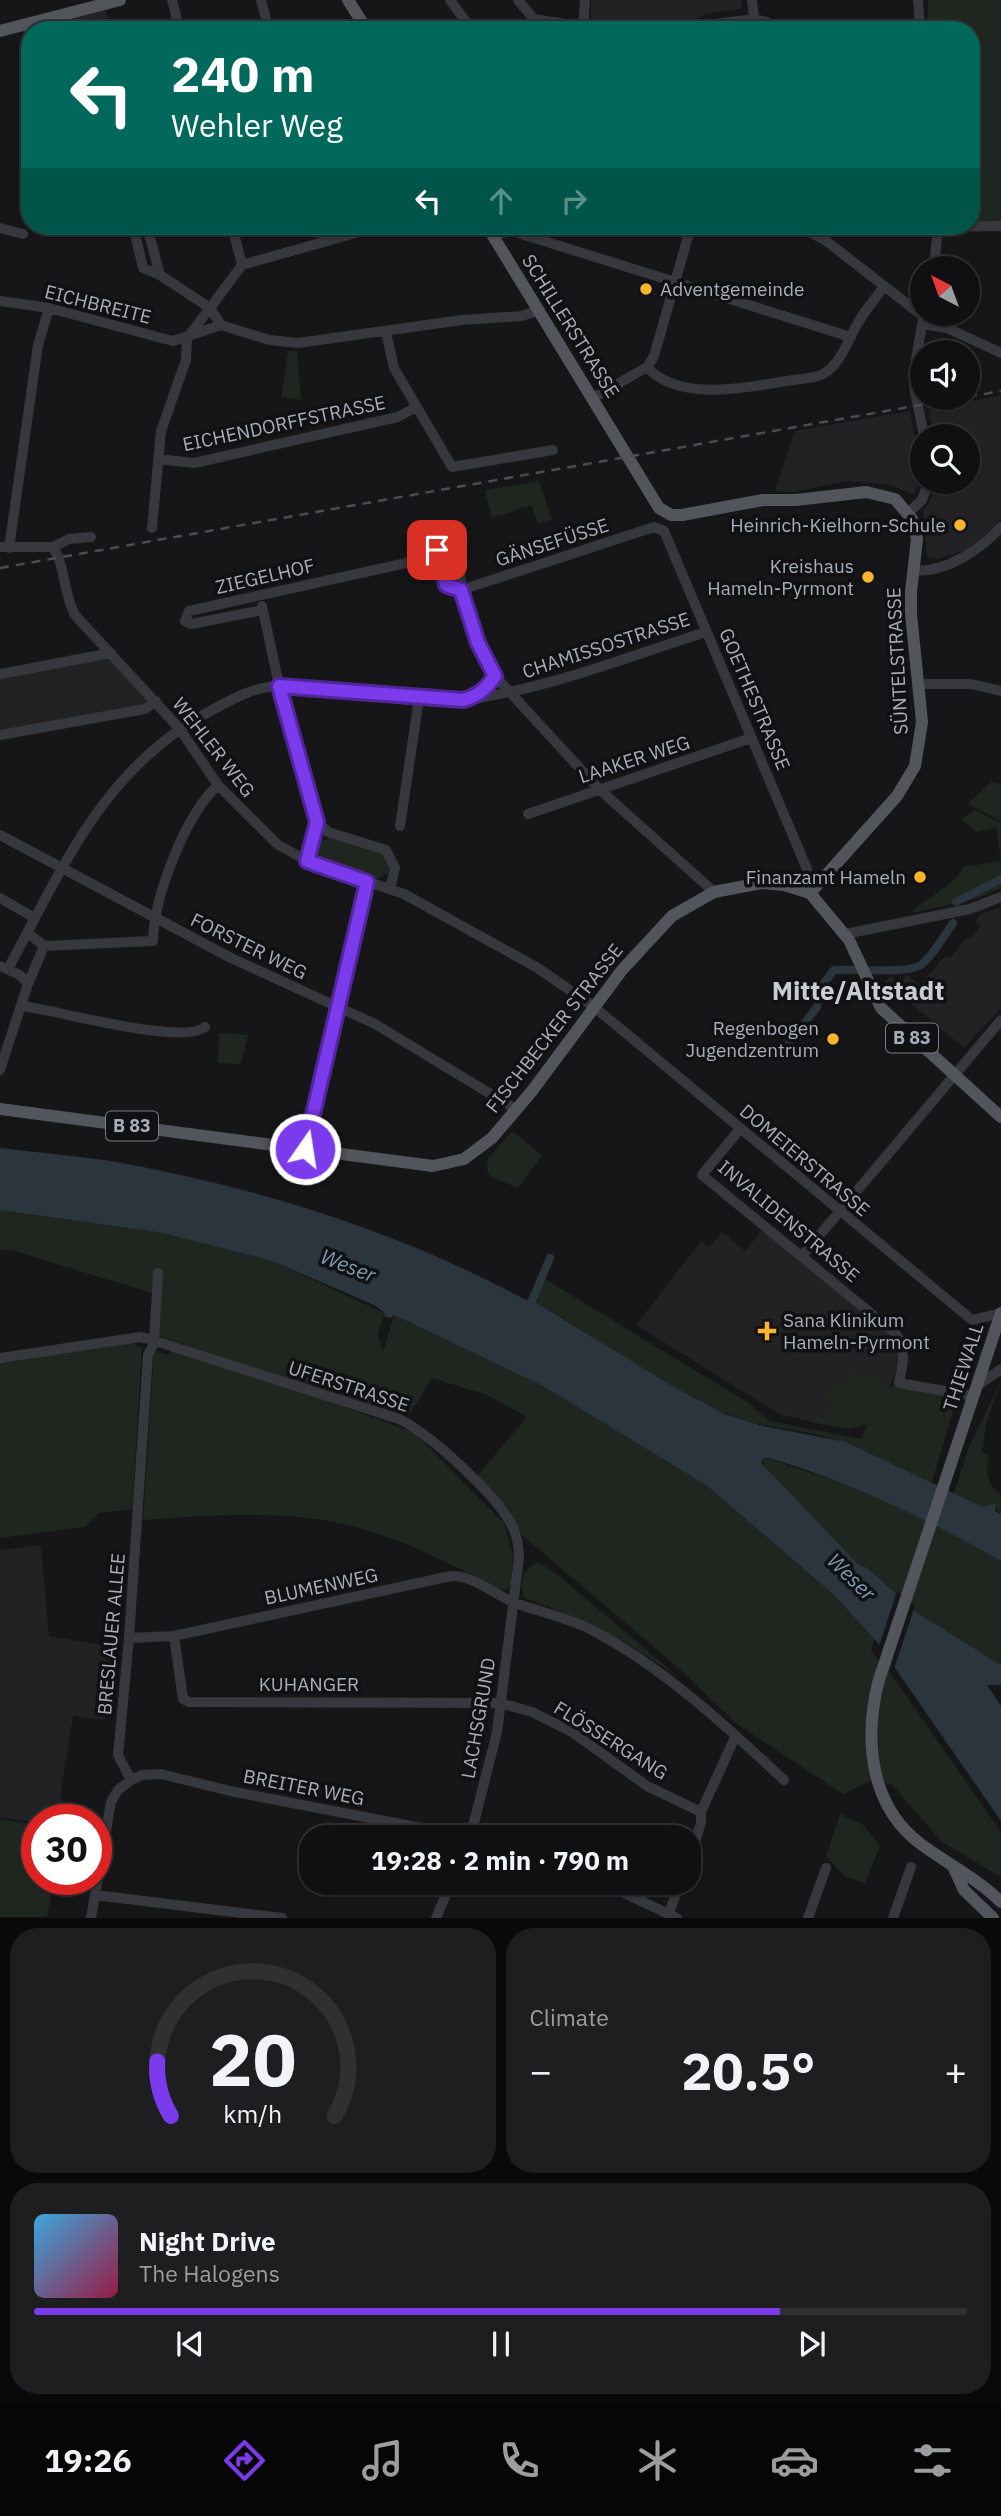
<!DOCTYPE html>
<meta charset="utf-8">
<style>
body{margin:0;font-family:"IBM Plex Sans",sans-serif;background:#1e1e20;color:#f1f3f6;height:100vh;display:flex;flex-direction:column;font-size:26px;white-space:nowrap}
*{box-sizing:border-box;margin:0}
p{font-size:23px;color:#9c9d9f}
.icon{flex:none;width:38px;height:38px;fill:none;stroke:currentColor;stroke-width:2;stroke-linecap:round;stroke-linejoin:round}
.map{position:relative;height:1918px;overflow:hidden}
.drawer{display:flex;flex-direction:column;gap:10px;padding:10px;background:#09090a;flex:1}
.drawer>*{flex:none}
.top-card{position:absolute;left:21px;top:21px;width:959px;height:214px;border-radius:28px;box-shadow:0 2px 5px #0004,0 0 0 2px #303032;background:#00695c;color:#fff;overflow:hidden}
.needle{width:46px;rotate:319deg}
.controls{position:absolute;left:910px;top:256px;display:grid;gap:14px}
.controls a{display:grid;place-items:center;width:70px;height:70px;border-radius:50%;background:#101012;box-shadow:0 2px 5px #0004,0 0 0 2px #303032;font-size:35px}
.speed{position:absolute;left:21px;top:1804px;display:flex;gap:14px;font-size:35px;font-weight:700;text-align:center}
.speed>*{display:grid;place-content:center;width:91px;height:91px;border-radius:50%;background:#101012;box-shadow:0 2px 5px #0004,0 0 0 2px #303032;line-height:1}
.speed .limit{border:10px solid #d22;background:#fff;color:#111}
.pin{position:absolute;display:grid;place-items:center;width:60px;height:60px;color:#fff;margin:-30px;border-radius:14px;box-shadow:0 4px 10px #0006}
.me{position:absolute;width:77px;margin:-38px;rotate:13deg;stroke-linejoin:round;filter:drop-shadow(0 0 5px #0008)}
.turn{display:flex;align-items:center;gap:24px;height:147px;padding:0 35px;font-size:32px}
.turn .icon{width:91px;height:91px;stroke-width:2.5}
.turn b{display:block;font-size:49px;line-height:60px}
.lanes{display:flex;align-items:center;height:66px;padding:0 35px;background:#0003;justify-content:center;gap:35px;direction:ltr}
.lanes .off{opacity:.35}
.big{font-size:52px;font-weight:700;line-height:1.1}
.drawer .card{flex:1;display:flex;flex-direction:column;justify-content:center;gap:10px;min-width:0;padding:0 24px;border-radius:28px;background:#1e1e20}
.drawer .dial{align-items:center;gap:0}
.dial svg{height:182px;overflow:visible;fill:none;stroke:#303032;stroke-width:7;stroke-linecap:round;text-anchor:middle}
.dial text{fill:#f1f3f6;stroke:none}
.song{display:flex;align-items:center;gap:21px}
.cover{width:84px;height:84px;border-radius:10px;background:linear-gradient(135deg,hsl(200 70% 55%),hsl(340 70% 35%))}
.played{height:7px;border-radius:4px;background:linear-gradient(90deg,#7c3aed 80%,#303032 80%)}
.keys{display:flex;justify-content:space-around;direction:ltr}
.heat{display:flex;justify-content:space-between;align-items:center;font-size:38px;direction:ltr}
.drawer .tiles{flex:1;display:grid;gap:10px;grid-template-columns:1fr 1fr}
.card:last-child{grid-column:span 2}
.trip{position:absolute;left:299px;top:1825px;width:402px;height:70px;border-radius:28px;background:#101012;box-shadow:0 2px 5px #0004,0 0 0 2px #303032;font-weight:700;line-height:70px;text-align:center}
.tabs{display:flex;height:112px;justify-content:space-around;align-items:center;background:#060607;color:#9c9d9f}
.tabs .icon{width:49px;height:49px}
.tabs .on{color:#7c3aed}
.tabs b{font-size:32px;color:#f1f3f6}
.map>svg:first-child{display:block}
.built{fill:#222225}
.green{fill:#1e261f}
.water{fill:#2b353d}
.pier{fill:#161618}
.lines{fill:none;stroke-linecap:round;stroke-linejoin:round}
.canal{stroke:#2b353d;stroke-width:8}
.minor{stroke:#37383d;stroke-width:10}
.major{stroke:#53555c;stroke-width:12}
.rail{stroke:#4a4c52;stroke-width:2.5;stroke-dasharray:9 7;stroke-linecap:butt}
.route-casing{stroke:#51269a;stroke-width:18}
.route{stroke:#7c3aed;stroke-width:12}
.poi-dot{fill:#fbb52c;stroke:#111113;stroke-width:2.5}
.labels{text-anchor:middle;stroke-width:7;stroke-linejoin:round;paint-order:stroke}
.shield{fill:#111113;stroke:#7a7e87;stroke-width:2}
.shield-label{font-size:18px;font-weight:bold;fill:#a7adb9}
.poi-label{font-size:19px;fill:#a7adb9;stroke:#111113;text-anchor:end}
.street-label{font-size:19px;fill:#a7adb9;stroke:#111113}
.water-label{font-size:21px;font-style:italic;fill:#7d9bb5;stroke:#111113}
.district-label{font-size:26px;font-weight:bold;fill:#c9ccd5;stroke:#111113}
</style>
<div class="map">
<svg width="1001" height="1918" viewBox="0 0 1001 1918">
<rect width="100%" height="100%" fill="#161618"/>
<path class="built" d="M591 0H741L742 9 704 14 700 18 638 30H590Z
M104 4 111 30H30V61L21 26Z
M1001 395V518L992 531 968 549 938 559 927 557 923 512 931 498 936 481H968V436H934L928 410Z
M910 411 921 472 920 484 913 494 887 484 849 481 792 492 775 491 795 431Z
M111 653 156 701 145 709 0 735V674Z
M1001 907V1008L964 1048 885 982 891 976 900 984 907 975 920 985 946 955 950 958 967 937 970 938 981 926 975 921 981 914Z
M764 1228 895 1338 898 1351 896 1372 875 1423 850 1429 781 1415 636 1325 701 1241 709 1247 722 1232 745 1251Z
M41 1545 49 1636 113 1647 105 1720 73 1716 60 1796 69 1820H37V1823L0 1817V1550Z"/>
<path class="green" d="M928 0H1001V222L971 223V30H928Z
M288 351H297L301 400 281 397Z
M539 481 552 519 538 524 531 505 492 518 485 490Z
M991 782 1001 784V821L968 804Z
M975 810 1001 823V888L976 899 911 913C927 896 953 888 963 867L1001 861 996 828 976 832 962 819Z
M333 836 384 853 391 863 388 874 374 880 319 860 317 844Z
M219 1033 248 1035 241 1064 218 1063Z
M512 1131 542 1155 518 1188 491 1177 487 1171 488 1158Z
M0 1210 163 1233 275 1262 384 1313 378 1335 383 1352 394 1315 541 1385 706 1485 833 1594 874 1639 871 1651 891 1674 1001 1832V1877L941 1841 892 1785 874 1779 843 1794 737 1724 675 1665 523 1536 510 1514 476 1477 527 1417 487 1395 432 1378 409 1415 385 1413 156 1335 155 1294 11 1250H0Z
M543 1278 749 1403 769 1421 861 1439 868 1423 850 1429 810 1422 811 1415 826 1417 833 1405 827 1398 829 1387 834 1388 843 1381 845 1372 874 1377 891 1386 957 1397 932 1482C894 1466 858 1444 818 1435 789 1428 759 1427 730 1415 661 1388 601 1338 536 1303Z
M129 1342 142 1347 132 1509 99 1513 85 1527 0 1538V1362Z
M171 1350 306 1393 415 1433 504 1523 513 1556 511 1584 506 1590 499 1589C462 1570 426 1551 387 1537 309 1507 224 1514 143 1520L154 1352 169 1355Z
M1001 1381 986 1424 982 1453 988 1455C987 1472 985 1484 1001 1494V1514L992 1505 983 1507 954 1493 969 1447Z
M763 1457 860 1489 946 1530 1001 1561V1665L919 1614 866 1568 858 1564 764 1468Z
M538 1562 557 1574 683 1681C633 1644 583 1618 524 1598 519 1581 523 1570 538 1562Z
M840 1814 863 1825 880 1846 865 1883 844 1876 826 1856Z
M0 1819 37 1825V1880H54L47 1917H0Z"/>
<path class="water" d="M0 1148C40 1153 82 1156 122 1163 262 1189 400 1232 526 1300H532L672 1386 727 1415 763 1426 846 1442 983 1507 995 1504V1511L1001 1514V1561C927 1519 851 1482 769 1458H763L761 1463 858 1564 867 1568 919 1614 1001 1665V1685H987L1001 1706V1821L877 1642 833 1594 706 1485 541 1385 394 1315 391 1318 385 1317 384 1312 374 1305 275 1262 163 1233 0 1210Z"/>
<path class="pier" d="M897 1591 915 1606 894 1669 878 1649Z"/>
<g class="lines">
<path class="canal" d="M956 902 1001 879
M782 1052 817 1007 820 988 834 970C856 968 909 975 922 964 934 954 944 936 953 923
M528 1310 550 1258"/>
<path class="minor" d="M172 0 180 30
M261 0 269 30
M450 0 472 30
M518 0 534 19 583 27
M752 0 754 19
M918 0 920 30
M583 30 585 0
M670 30 754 19 767 22 776 30
M137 226 134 230 143 268 160 275 210 308 187 338 186 360 161 431 152 528
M147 226 160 275
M232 226 242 265
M319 226 324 242
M798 226 825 240 924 317
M938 227 1001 226
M0 228 23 234
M493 235 512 231 851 337
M934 268 938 226
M0 301 49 308 173 341 221 325 269 340 298 343 462 320 522 316 538 310
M922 324 947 328 1001 353
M221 325 210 308 242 265 380 226
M386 332 394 368 452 467 553 450
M647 367C678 402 746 388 786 381 796 379 813 379 823 374 841 365 849 337 859 321 866 309 876 298 884 286
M593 398 647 367 654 356 691 226
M924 436 914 387 915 365 924 313
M158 459 194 463 398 417 416 407
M909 512 922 500 929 481
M0 547H53L69 539 91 537
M53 547C66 568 63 593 75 615L179 728 218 785 277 844 307 861 404 894 536 967 593 1006 972 1320 1001 1313
M9 548 38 345 49 308
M913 570C945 574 981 549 1001 527
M262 606 284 708 317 822
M263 610 191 624 185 621 189 611 438 556
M0 674 111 653
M918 684H971L1001 691
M0 735 145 709 156 701
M528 814 751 738
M400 826 419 699
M0 835 231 958 375 1024 517 1110
M307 861 317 822 328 832 386 850 395 868 390 888
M714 892 598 788 495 676 464 604 459 567 454 547 448 540 438 545 446 585 461 590 654 527 664 531 807 869 810 893
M0 898 35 918
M28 933 44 946 28 984
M845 934 970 909 1001 897
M44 946 153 941C154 897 185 815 218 785
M0 966 20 975 28 984 0 1070
M8 969C63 867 105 765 214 709 234 698 255 687 278 686 339 682 402 708 463 700 546 690 626 657 706 632
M22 1006C56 1010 182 1046 205 1027
M740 1129 702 1175 895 1333C907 1350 903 1364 899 1383L974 1396
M305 1149 367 882
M802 1256 1001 1020
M0 1358 140 1337 149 1339 399 1419C430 1434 493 1492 510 1522 517 1533 519 1545 519 1558L497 1732 470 1838
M977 1386 1001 1369
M174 1636 183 1699 189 1702 500 1703 532 1712 572 1732 647 1786 701 1812
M129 1638 174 1636 451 1576C473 1575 495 1595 515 1603 540 1612 566 1617 590 1629 663 1667 724 1724 784 1780
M131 1780 118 1755 129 1638 148 1355 154 1343 158 1273
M690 1856 701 1823V1812L735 1737
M603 1883 677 1918
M95 1895 282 1918
M669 1913 680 1883
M91 1918 111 1802 118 1790 131 1780 142 1775 161 1774 230 1791 473 1838
M436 1918 451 1883
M808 1918 826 1868
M893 1918 911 1867"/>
<path class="major" d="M348 0 367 30
M0 31 120 0
M487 226 659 508 671 515H682L763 500H796L866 492 895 499 912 519 917 539 911 592V614L922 722 915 766 897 796 810 893
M0 1109 433 1166 464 1159 492 1138 532 1091 622 970 672 916 714 892 761 883 784 885 810 893 849 940 881 1008 1001 1117
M1001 1313 878 1683C864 1741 870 1807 922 1845 948 1864 978 1879 1001 1902
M953 1866 964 1890 993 1918"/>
<path class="rail" d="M968 397 1001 391
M0 568 965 397"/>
</g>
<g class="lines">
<g class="route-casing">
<path id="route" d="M305 1149 367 882 307 861 317 822 279 686 463 700C478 696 486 689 495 676L478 643 461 590 446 585 437 550"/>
</g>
<use href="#route" class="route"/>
</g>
<g class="poi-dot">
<circle cx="646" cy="289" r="7"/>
<circle cx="960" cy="525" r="7"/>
<circle cx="868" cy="577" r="7"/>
<circle cx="920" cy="877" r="7"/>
<circle cx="833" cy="1039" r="7"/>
<path d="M763.5 1320.5h7v7h7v7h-7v7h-7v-7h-7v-7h7z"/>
</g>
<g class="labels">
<g class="shield">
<rect x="886" y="1023.5" width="52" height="29" rx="5"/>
<rect x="106" y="1111.5" width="52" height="29" rx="5"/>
</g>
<g class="shield-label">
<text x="912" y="1044">B 83</text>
<text x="132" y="1132">B 83</text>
</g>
<g class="poi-label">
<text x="660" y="296" text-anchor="start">Adventgemeinde</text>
<text x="946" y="532">Heinrich-Kielhorn-Schule</text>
<text x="854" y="573">Kreishaus<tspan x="854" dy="22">Hameln-Pyrmont</tspan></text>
<text x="906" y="884">Finanzamt Hameln</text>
<text x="819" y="1035">Regenbogen<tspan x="819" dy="22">Jugendzentrum</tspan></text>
<text x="783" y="1327" text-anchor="start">Sana Klinikum<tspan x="783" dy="22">Hameln-Pyrmont</tspan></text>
</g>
<g class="street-label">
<text transform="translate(98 304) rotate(14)" y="7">EICHBREITE</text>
<text transform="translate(571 326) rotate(58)" y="7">SCHILLERSTRASSE</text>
<text transform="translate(284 423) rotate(-12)" y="7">EICHENDORFFSTRASSE</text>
<text transform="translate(552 542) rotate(-18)" y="7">GÄNSEFÜSSE</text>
<text transform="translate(265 576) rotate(-13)" y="7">ZIEGELHOF</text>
<text transform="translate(606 645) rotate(-18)" y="7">CHAMISSOSTRASSE</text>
<text transform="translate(897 661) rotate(-93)" y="7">SÜNTELSTRASSE</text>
<text transform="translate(755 699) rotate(67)" y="7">GOETHESTRASSE</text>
<text transform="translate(214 747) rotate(52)" y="7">WEHLER WEG</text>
<text transform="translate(634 759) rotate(-18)" y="7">LAAKER WEG</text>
<text transform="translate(249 946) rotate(26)" y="7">FORSTER WEG</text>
<text transform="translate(554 1028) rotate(-52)" y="7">FISCHBECKER STRASSE</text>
<text transform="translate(805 1160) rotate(40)" y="7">DOMEIERSTRASSE</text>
<text transform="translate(789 1221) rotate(40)" y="7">INVALIDENSTRASSE</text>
<text transform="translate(963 1367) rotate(-72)" y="7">THIEWALL</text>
<text transform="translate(349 1386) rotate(18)" y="7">UFERSTRASSE</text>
<text transform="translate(321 1586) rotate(-12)" y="7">BLUMENWEG</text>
<text transform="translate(111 1634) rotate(-85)" y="7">BRESLAUER ALLEE</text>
<text x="309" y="1691">KUHANGER</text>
<text transform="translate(478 1718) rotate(-80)" y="7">LACHSGRUND</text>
<text transform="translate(611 1740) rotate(32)" y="7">FLÖSSERGANG</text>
<text transform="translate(304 1787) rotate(11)" y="7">BREITER WEG</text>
</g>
<g class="water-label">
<text transform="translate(348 1266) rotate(21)" y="7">Weser</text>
<text transform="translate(851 1577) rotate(44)" y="7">Weser</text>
</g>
<g class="district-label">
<text x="858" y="1000">Mitte/Altstadt</text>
</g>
</g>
</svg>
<div class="controls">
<a><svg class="needle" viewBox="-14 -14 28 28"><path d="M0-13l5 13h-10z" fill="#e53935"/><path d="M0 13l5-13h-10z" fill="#9c9d9f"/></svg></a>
<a><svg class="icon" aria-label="sound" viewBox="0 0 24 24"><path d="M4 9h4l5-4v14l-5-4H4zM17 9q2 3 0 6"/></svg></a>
<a><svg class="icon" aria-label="search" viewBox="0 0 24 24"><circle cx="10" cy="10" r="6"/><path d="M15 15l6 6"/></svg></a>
</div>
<div class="speed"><div class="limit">30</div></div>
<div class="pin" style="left:437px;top:550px;background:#d93025"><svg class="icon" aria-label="arrive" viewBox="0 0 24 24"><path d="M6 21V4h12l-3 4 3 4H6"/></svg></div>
<svg class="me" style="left:305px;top:1149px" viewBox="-20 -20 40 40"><circle r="17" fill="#7c3aed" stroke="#fff" stroke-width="3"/><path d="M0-11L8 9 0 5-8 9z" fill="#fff"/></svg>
<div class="trip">19:28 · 2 min · 790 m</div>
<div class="top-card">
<div class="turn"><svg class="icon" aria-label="left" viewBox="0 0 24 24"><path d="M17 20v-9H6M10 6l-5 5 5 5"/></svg><div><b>240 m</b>Wehler Weg</div></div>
<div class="lanes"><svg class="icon" aria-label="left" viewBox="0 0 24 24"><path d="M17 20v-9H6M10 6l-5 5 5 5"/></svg><svg class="icon off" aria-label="ahead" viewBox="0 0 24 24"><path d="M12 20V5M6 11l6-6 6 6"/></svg><svg class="icon off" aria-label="right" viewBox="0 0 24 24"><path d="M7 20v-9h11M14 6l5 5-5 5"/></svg></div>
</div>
</div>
<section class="drawer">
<div class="tiles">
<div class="card dial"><svg viewBox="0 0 100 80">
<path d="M14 69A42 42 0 1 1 86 69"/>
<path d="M14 69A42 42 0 0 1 8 45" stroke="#7c3aed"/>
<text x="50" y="56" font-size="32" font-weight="700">20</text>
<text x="50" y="72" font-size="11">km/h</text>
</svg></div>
<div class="card"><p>Climate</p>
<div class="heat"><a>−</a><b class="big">20.5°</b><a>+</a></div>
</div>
<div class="card">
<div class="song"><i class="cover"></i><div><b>Night Drive</b><p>The Halogens</p></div></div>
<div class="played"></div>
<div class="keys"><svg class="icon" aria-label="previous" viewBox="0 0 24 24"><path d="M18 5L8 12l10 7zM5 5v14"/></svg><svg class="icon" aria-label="pause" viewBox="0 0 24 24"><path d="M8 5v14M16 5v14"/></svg><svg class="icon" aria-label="next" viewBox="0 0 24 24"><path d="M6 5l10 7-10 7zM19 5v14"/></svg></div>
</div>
</div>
</section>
<nav class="tabs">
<b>19:26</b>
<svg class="icon on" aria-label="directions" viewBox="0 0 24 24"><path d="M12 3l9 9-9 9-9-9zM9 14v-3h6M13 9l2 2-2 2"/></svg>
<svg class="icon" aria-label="music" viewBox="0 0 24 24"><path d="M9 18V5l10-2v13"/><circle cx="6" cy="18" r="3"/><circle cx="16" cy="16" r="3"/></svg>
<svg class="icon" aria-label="phone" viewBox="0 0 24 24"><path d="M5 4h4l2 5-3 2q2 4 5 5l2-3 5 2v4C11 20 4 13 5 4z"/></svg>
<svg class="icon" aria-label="climate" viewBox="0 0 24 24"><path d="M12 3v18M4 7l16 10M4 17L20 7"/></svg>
<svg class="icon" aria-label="car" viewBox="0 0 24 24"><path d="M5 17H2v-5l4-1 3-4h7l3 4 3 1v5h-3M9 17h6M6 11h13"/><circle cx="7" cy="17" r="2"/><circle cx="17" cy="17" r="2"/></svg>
<svg class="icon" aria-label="filters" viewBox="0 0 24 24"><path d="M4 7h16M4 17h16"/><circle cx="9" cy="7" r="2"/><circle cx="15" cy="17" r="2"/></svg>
</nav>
